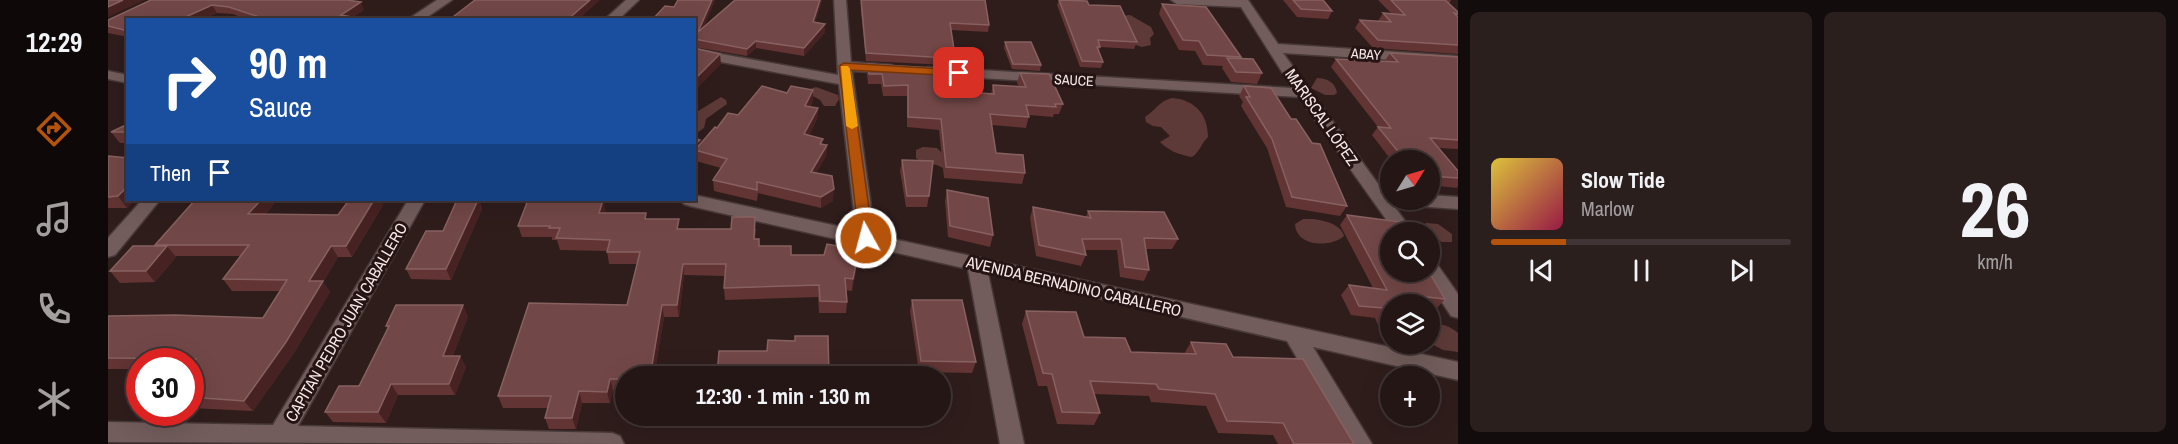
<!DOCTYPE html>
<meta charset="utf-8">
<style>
body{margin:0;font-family:"Archivo Narrow",sans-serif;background:#2b1f1e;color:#f1f3f6;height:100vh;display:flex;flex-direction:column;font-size:22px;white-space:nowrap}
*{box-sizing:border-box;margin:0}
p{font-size:20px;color:#a39fa0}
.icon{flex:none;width:33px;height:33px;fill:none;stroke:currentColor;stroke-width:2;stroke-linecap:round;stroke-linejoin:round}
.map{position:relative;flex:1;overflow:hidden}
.details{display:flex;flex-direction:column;gap:12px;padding:12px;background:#130c0c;width:720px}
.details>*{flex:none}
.banner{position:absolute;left:18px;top:18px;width:570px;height:183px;border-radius:0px;box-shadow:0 6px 24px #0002,0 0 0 2px #403534;background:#1a4fa0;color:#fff;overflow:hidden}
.needle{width:39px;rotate:53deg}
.buttons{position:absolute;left:1272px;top:150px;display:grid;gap:12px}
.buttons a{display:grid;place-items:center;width:60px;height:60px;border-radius:50%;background:#231615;box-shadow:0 6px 24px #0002,0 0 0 2px #403534;font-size:30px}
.speed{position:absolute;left:18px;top:348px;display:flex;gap:12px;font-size:30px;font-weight:700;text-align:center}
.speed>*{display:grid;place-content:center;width:78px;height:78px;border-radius:50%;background:#231615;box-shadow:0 6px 24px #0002,0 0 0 2px #403534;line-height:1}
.speed .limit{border:9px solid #d22;background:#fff;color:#111}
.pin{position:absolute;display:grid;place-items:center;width:51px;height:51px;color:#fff;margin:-26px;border-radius:12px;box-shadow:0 3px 9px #0006}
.me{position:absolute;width:66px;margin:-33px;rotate:353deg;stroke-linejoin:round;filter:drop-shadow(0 0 4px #0008)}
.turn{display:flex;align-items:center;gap:21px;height:126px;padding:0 24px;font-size:27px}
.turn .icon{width:78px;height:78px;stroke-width:2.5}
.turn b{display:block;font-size:42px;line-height:51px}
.then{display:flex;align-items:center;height:57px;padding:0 24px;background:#0003;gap:12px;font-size:22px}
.details .card{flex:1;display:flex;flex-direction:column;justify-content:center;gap:9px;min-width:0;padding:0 21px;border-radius:9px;background:#2b1f1e}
.details .dial{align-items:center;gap:0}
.dial b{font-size:78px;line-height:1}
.song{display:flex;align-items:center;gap:18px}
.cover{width:72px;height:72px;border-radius:9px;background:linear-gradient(135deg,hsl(50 70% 55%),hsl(340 70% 35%))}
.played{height:6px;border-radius:3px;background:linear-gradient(90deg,#b45309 25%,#403534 25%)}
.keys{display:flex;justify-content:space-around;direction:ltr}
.details .tiles{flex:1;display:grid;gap:12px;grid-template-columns:repeat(2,1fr)}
.trip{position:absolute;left:507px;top:366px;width:336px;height:60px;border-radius:30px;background:#231615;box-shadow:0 6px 24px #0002,0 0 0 2px #403534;font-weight:800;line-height:60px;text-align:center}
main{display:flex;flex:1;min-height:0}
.menu{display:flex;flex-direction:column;width:108px;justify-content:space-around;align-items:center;background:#0e0908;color:#a39fa0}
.menu .icon{width:42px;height:42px}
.menu .on{color:#b45309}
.menu b{font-size:27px;color:#f1f3f6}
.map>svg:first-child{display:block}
.green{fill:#5d3a38}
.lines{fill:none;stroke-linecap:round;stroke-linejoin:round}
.minor-casing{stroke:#483939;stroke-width:3}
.minor{fill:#725d5c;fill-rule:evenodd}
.wall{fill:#623434}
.shaded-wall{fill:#472222}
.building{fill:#724747;stroke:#876160;stroke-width:1.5}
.route{fill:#b45309;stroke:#753606;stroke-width:1.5}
.slow{fill:#f59e0b}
.labels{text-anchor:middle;stroke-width:6;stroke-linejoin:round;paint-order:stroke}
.far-street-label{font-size:14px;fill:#f7eae9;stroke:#251413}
.street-label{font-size:16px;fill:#f7eae9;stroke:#251413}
</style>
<main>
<nav class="menu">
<b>12:29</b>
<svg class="icon on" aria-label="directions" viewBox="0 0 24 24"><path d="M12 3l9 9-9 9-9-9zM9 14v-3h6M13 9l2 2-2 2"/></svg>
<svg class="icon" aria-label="music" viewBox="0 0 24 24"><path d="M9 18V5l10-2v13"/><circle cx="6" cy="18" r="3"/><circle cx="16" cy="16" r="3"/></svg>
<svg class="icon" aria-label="phone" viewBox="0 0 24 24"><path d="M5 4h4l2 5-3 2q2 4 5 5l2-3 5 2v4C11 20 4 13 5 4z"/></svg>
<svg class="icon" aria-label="climate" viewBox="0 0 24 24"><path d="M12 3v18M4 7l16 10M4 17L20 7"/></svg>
</nav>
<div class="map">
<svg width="1350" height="444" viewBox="0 0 1350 444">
<rect width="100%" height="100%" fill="#2f1d1c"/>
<path class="green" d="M1022 15 1043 27 1046 34 1042 38 1043 45 1034 47 1028 45 1013 16Z
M1209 78C1219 78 1228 83 1229 93L1226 95H1217L1203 88Z
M708 87 730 95 731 99 727 106H716L712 100 701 94 702 89Z
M613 97 618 100 619 104 598 119 596 128 590 132 587 130V113Z
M1064 98C1087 100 1100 114 1100 137 1093 143 1092 152 1084 157 1072 155 1061 151 1052 142L1062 136 1053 127 1045 126 1038 122 1037 117C1048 110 1051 101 1064 98Z
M815 147 829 148 836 155V169C828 162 816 165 808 158V150Z
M1206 219C1217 221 1233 224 1236 236 1223 248 1188 247 1187 224L1195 219Z
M1318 223 1330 224 1344 234V242H1334L1322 237V232L1312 231 1311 228Z
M1322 324C1332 323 1342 326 1350 333V352L1335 350 1322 343Z"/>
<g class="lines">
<g class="minor-casing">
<path id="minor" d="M329 0H344L315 20H299Z
M518 0H531L510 20H496Z
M726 0H738L743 62 783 65 790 69 783 73 744 71 767 235 1350 362V380L1205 347 1264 444H1239L1179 341 880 273 916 444H892L860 269 582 206 576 204 573 200H586V195L748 230 731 84 586 57V49L730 75Z
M1063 0H1140L1170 44 1350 56V64L1175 53 1305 232H1287L1191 97 820 75 813 71 820 67 1184 88 1133 7 1069 4Z
M0 71 20 75V83L0 79Z
M1322 195 1350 197V209L1307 206 1301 204 1298 200H1322Z
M34 200H52L7 255 0 257V238Z
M300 200H317L190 426 504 433 512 436 516 444 0 442V422L165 425Z
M1322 262 1329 264 1350 294V318L1343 316 1314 272H1322Z"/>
</g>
<use href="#minor" class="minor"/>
</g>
<path class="wall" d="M43 0 256 10 245 17 260 20H141L125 14 109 13 93 20H20V37L0 33V20Z
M607 0 596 26 627 0H714L707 22 717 24V32L696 56 648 48 639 56 586 47V20L566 7Z
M753 0 881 25 880 32 843 30 847 56 845 63H839V65L758 61 753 11Z
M951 0 981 5 1029 42 1026 49 992 47 991 51 995 62 993 68 972 67 949 5Z
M1175 0H1215L1224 11 1220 19 1189 17Z
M1270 0H1343L1341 4 1350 12V54L1265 48 1247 28 1252 20 1270 21 1275 13 1284 14Z
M1054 4 1133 57 1132 58 1154 73 1149 84 1123 82 1114 68 1115 66 1095 65 1087 51 1071 50 1051 14Z
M897 42 933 65 932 71 904 69 896 48Z
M1282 53 1350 57V149L1330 148 1350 171V186L1349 188 1322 185V160H1283L1264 135 1270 127 1223 67 1228 59 1277 61Z
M760 64 843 91 883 94 885 85 911 87 909 83 912 73 955 104 951 114H946L945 117 921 115 918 128 884 125 888 153 917 173 914 184 836 178 831 130 799 127V96H775L773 84H760L759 74Z
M1136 86 1239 206 1232 216 1178 207 1159 148 1133 106 1135 102 1131 96Z
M705 100 702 107 710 108 709 119 701 135 715 144 719 145 718 156 708 173 725 201 713 208 650 193 649 201 606 191 605 180 613 168 588 161 587 156 586 157V138L592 140V144L609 128 630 115Z
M20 124V143H12L3 132Z
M0 156 20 200H26L19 208H0Z
M794 160 821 196 819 207H798L792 171Z
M839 190 885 235 882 247 840 237 837 201Z
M169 200 157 215H230L241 200H272L275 205 244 257H230L215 282 222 292 186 353 145 411 82 408V362H32V369H0V316L155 318 172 291H124L115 279 133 256H67L68 257 47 282 12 283 2 271 48 246 47 245Z
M349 200H371L374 209 343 280 303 279 298 269 335 231Z
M420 200H475L498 212 497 213 539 219 572 229H648L647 239 651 246 683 255 735 256 748 270 744 291 738 290 739 302 738 313H711L710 297 617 300 616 288 617 276 576 275 571 317H556L546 376H518V390H505L502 403H474L468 429H441L437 418 440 408H395L390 396 519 305 529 264H501L499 251 452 250 449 240H444V237H414L410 226Z
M925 207 978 217 980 211 1070 239 1064 249H1038L1041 270 1036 281 1012 277 1009 250H977L978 255 973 266 928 256 922 218Z
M1239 215 1337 299 1328 309 1322 308V304H1282V327L1270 325 1267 318 1243 315 1233 295 1241 285 1265 288 1232 225Z
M804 300 868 362 864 373 811 372 802 311Z
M918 311 976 337 1023 352 1076 354 1083 342 1125 357 1246 444H1170L1165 435 1110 433 1098 406 1043 402 1041 396 986 394 992 413 986 425 949 424 939 386H930L914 324Z
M360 316 345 356H352L358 367 347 395H290L278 423 225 422 217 412 251 386 280 328 278 326Z
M666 416H685V425H666Z"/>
<path class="shaded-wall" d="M15 0H37L0 17V7Z
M482 0H492L470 20H459Z
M604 0H607L591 39 590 32Z
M712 0H714L705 30V22Z
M253 2 256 10 241 20 233 15Z
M104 5 109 13 93 20H71Z
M717 24V32L696 56V48Z
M648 41V48L639 56V49Z
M612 54 613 64 586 92V80Z
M705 90V100L696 116 697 106Z
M710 108 709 119 696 145V134Z
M592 140 593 151 587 150V156L586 157V145Z
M719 145 718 156 702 183 703 172Z
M20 186V200H26L19 208 10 196Z
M726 189 725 201 713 208V197Z
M153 200H169L148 226 140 214Z
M266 200H272L275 205 244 257 238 246Z
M370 200 374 209 343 280 338 269Z
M495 200 498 212 494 225 491 213Z
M59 246 68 257 47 282 38 271Z
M223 246 230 257 215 282 222 292 186 353 145 411 136 401 201 281Z
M749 259 748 270 744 291 745 279Z
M575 264 576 275 571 317 569 305Z
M355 305 360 316 341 367 335 356Z
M554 305 556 317 546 376H544L543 371Z
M352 356 358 367 347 395 341 384Z
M502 379 505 390 502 403 499 392Z
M283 384 290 395 278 423 270 412Z
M471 391 474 403 468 429 464 418Z"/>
<path class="building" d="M0 0H15L0 7Z
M43 0H239L253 2 233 15 260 20H160L121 7 104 5 71 20H20V31L0 26V20Z
M367 0H482L459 20H341Z
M570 0H604L590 32 627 0H712L705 22 717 24 696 48 648 41 639 49 586 39V20H544L557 6 566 7Z
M753 0H877L881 25 842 23 847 56H840V58L758 53Z
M951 0 979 1 981 5 1012 6 1029 42 990 40 992 47H989L995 62 974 61Z
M1185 0H1215L1224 11 1193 9Z
M1283 0H1337L1350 12V14L1346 13 1350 17V45L1270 40 1252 20 1283 22 1275 13 1297 15Z
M1054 4 1098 7 1133 57 1099 55 1091 41 1075 40Z
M897 42H923L933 65 905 64Z
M586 48 612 54 586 80Z
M1282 53 1350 57V140L1322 138 1350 171V178L1322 176V160H1297L1270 127 1283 128 1228 59 1290 62Z
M1119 58 1145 59 1154 73 1128 72Z
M760 64 842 69 843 91 886 94 885 85 918 87 912 73 941 74 955 104H947L948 107 918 105 921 117 882 114 888 153 915 155 917 173 838 167 833 119 800 117V85L776 86 774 74H761Z
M654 86 679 93 683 86 705 90 697 106 710 108 696 134 715 139 712 144 719 145 703 172 724 176 726 189 713 197 649 182V190L605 180 619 159 587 150 607 127 609 128 620 113 630 115Z
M1136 86 1163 88 1183 119H1188L1204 143 1212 144 1239 206 1184 197 1164 139 1138 97H1142Z
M20 124V132H3Z
M586 138 592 140 586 145Z
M0 156 20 158V186L10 196 0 197Z
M794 160 825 161 821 196H799Z
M839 190 880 198 885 235 842 226Z
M87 200H153L140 214 230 215 241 200H266L238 246H223L201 281H215L178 342 136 401 82 397V366L88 359 0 358V316L67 315 155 318 179 280 115 279 141 245H47Z
M349 200H370L338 269H298L318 231H335Z
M420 200H495L491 213H538L537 219H571L569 229H623L624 217H647L646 239H651V246H683V255H716L719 244 736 247 734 256 749 259 745 279 737 278 739 302 712 301 711 285 616 288 618 264H575L569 305H554L543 371H531L530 376H518V379H502L499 392 471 391 464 418H437L443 396H390L421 303 519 305 532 252H499L502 240 448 238 452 228H441L442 226H410Z
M925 207 983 218 980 211 1056 212 1070 239 1036 238 1041 270 1017 267 1013 239H974L978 255 931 245Z
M1239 215 1292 222 1298 232H1282V272H1321L1337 299 1310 296 1315 304H1282V316L1279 315 1276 308 1251 306 1241 285 1279 290Z
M25 246H59L38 271H2Z
M804 300H854L868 362 813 361Z
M288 305H355L335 356H352L341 384H283L270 412H217L231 386H251L281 326H278Z
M918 311 968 312 976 337 1017 338 1023 352 1088 354 1083 342 1118 344 1125 357 1195 359 1246 444H1186L1175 423 1119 421 1107 394 1051 389 1048 384 982 381 992 413 954 412 944 374 935 373Z
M687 336H720L721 376H609L611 351H659L660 340 687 341Z"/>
<path class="route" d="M736 63 851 70 856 73 851 76 742 70 765 238 758 243 751 238 731 66Z"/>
<path class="slow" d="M733 66H740L742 69 750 126 744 129 738 126Z"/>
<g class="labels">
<g class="far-street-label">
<text transform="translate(1258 54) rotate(4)" y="5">ABAY</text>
<text transform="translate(966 80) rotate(3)" y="5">SAUCE</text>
</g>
<g class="street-label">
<text transform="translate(1214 117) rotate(55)" y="6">MARISCAL LÓPEZ</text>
<text transform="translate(966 286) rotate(13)" y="6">AVENIDA BERNADINO CABALLERO</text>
<text transform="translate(238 322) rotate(-60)" y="6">CAPITAN PEDRO JUAN CABALLERO</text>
</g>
</g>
</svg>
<div class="buttons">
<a><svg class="needle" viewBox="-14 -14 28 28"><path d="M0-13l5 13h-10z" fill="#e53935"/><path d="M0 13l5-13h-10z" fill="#a39fa0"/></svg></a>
<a><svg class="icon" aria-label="search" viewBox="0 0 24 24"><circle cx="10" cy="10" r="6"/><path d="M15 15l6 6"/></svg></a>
<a><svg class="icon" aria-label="layers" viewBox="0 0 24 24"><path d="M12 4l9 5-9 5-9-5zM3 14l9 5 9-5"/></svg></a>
<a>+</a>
</div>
<div class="speed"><div class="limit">30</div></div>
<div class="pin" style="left:851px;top:73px;background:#d93025"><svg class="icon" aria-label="arrive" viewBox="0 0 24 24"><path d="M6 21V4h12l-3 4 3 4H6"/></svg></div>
<svg class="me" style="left:758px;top:238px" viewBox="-20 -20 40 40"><circle r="17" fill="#b45309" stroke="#fff" stroke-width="3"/><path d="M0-11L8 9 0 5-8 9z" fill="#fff"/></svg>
<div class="trip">12:30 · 1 min · 130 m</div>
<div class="banner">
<div class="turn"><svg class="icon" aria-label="right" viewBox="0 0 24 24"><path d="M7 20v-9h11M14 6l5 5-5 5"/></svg><div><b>90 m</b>Sauce</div></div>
<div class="then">Then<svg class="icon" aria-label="arrive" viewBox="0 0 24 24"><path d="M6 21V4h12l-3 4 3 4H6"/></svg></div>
</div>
</div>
<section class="details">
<div class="tiles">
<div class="card">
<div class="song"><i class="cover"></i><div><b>Slow Tide</b><p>Marlow</p></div></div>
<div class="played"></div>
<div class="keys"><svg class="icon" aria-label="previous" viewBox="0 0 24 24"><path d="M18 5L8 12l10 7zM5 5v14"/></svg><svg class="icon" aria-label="pause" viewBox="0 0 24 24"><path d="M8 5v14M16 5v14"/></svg><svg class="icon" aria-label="next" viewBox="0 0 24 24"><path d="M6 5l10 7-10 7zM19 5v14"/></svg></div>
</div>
<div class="card dial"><b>26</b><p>km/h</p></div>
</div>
</section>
</main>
